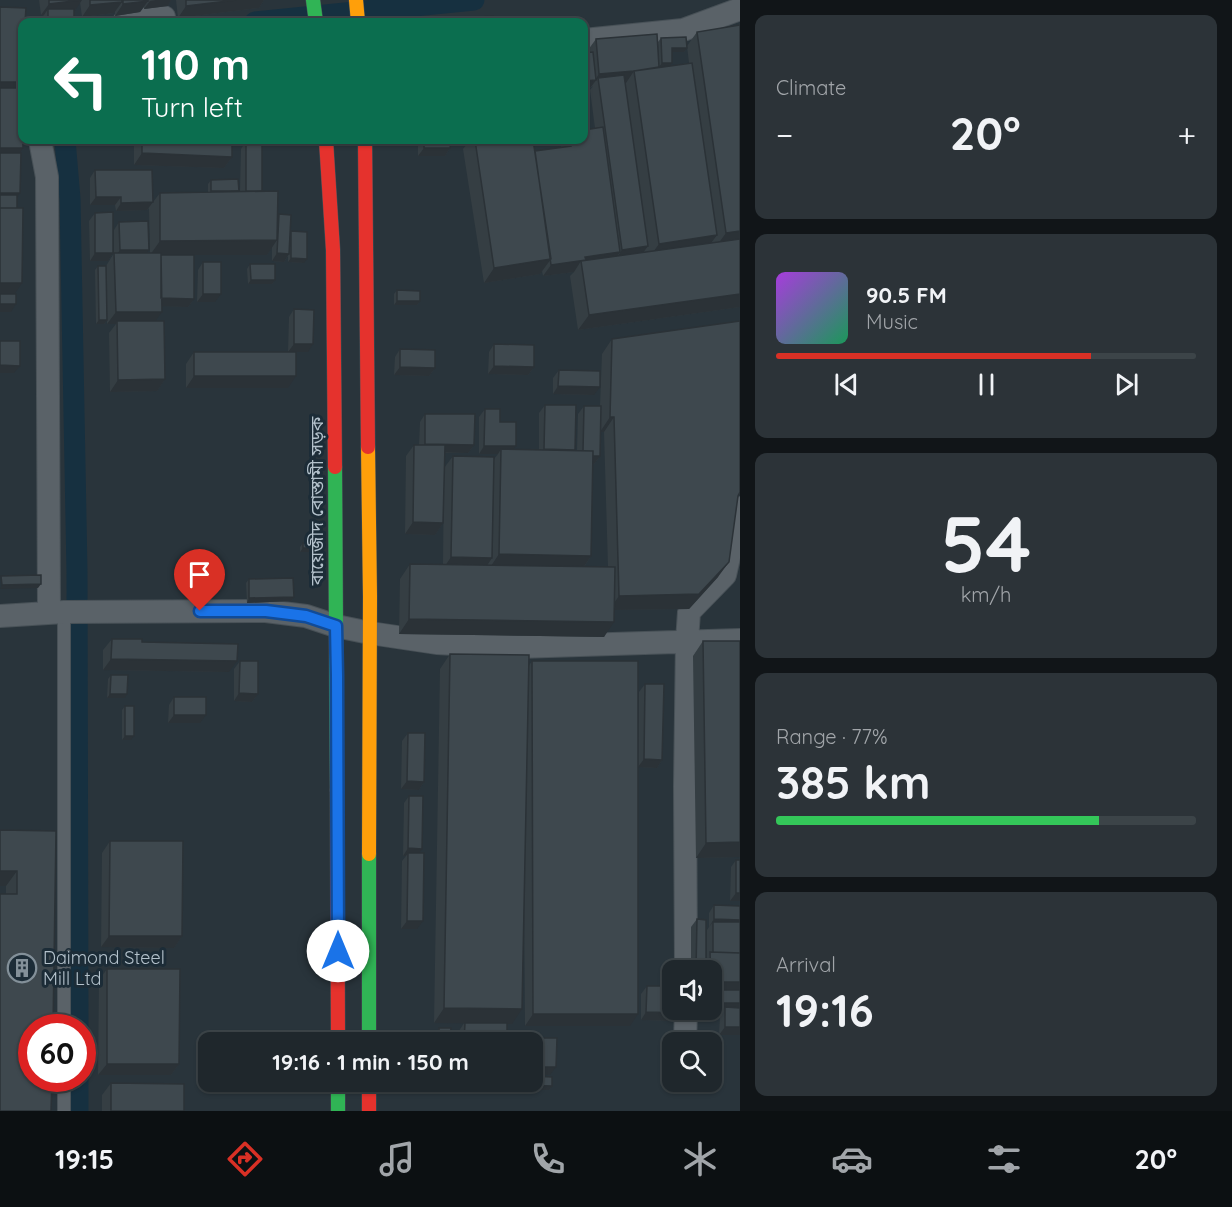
<!DOCTYPE html>
<meta charset="utf-8">
<style>
body{margin:0;font-family:Quicksand,"Noto Sans Bengali",sans-serif;background:#2c3338;color:#f1f3f6;height:100vh;display:flex;flex-direction:column;font-size:22px;white-space:nowrap}
*{box-sizing:border-box;margin:0}
p{font-size:20px;color:#a1a5a9}
.icon{flex:none;width:33px;height:33px;fill:none;stroke:currentColor;stroke-width:2;stroke-linecap:round;stroke-linejoin:round}
.map{position:relative;flex:1;overflow:hidden}
.side{display:flex;flex-direction:column;gap:15px;padding:15px;background:#111518;width:492px}
.side>*{flex:none}
.guide{position:absolute;left:18px;top:18px;width:570px;height:126px;border-radius:12px;box-shadow:0 2px 4px #0004,0 0 0 2px #3c4448;background:#0b6e4f;color:#fff;overflow:hidden}
.tools{position:absolute;left:662px;top:960px;display:grid;gap:12px}
.tools a{display:grid;place-items:center;width:60px;height:60px;border-radius:12px;background:#1f272c;box-shadow:0 2px 4px #0004,0 0 0 2px #3c4448;font-size:30px}
.speed{position:absolute;left:18px;top:1014px;display:flex;gap:12px;font-size:30px;font-weight:700;text-align:center}
.speed>*{display:grid;place-content:center;width:78px;height:78px;border-radius:50%;background:#1f272c;box-shadow:0 2px 4px #0004,0 0 0 2px #3c4448;line-height:1}
.speed .limit{border:9px solid #d22;background:#fff;color:#111}
.pin{position:absolute;display:grid;place-items:center;width:51px;height:51px;color:#fff;margin:-62px -26px;border-radius:50% 50% 50% 0;rotate:-45deg;box-shadow:0 0 6px #0007}
.pin .icon{rotate:45deg}
.me{position:absolute;width:66px;margin:-33px;rotate:0deg;stroke-linejoin:round;filter:drop-shadow(0 0 4px #0008)}
.turn{display:flex;align-items:center;gap:21px;height:126px;padding:0 24px;font-size:27px}
.turn .icon{width:78px;height:78px;stroke-width:2.5}
.turn b{display:block;font-size:42px;line-height:51px}
.big{font-size:45px;font-weight:700;line-height:1.1}
.side .card{flex:1;display:flex;flex-direction:column;justify-content:center;gap:9px;min-width:0;padding:0 21px;border-radius:12px;background:#2c3338}
.side .dial{align-items:center;gap:0}
.dial b{font-size:78px;line-height:1}
.song{display:flex;align-items:center;gap:18px}
.cover{width:72px;height:72px;border-radius:9px;background:linear-gradient(135deg,hsl(280 70% 55%),hsl(150 70% 35%))}
.played{height:6px;border-radius:3px;background:linear-gradient(90deg,#d93025 75%,#3c4448 75%)}
.keys{display:flex;justify-content:space-around;direction:ltr}
.heat{display:flex;justify-content:space-between;align-items:center;font-size:33px;direction:ltr}
.charge{height:9px;border-radius:4px;background:linear-gradient(90deg,#34c759 77%,#3c4448 0)}
.trip{position:absolute;left:198px;top:1032px;width:345px;height:60px;border-radius:12px;background:#1f272c;box-shadow:0 2px 4px #0004,0 0 0 2px #3c4448;font-weight:700;line-height:60px;text-align:center}
.tab-bar{display:flex;height:96px;justify-content:space-around;align-items:center;background:#0c1012;color:#a1a5a9}
.tab-bar .icon{width:42px;height:42px}
.tab-bar .selected{color:#d93025}
.tab-bar b{font-size:27px;color:#f1f3f6}
main{display:flex;flex:1;min-height:0}
.map>svg:first-child{display:block}
.lines{fill:none;stroke-linecap:round;stroke-linejoin:round}
.canal{stroke:#163040;stroke-width:21}
.lane-casing{stroke:#485157;stroke-width:14}
.street-casing{stroke:#485157;stroke-width:24}
.fast-casing{stroke:#485157;stroke-width:15}
.slow-casing{stroke:#485157;stroke-width:15}
.jam-casing{stroke:#485157;stroke-width:15}
.lane{stroke:#5a6268;stroke-width:12}
.street{stroke:#5a6268;stroke-width:22}
.fast{stroke:#30b455;stroke-width:14}
.slow{stroke:#ff9f0a;stroke-width:14}
.jam{stroke:#e5322d;stroke-width:14}
.wall{fill:#353e43;fill-rule:evenodd}
.shaded-wall{fill:#2b3237}
.building{fill:#3e484e;stroke:#2b3237;stroke-width:1.5}
.route-casing{stroke:#114b97;stroke-width:15}
.route{stroke:#1a73e8;stroke-width:10}
.labels{text-anchor:middle;stroke-width:6;stroke-linejoin:round;paint-order:stroke}
.street-label{font-size:18px;fill:#b4c2cc;stroke:#1c2c37}
.poi-label{font-size:18px;fill:#b4c2cc;stroke:#1c2c37;text-anchor:start}
</style>
<main>
<div class="map">
<svg width="740" height="1111" viewBox="0 0 740 1111">
<rect width="100%" height="100%" fill="#29343b"/>
<g class="lines">
<path class="canal" d="M255 22 474 0
M65 140 70 199 77 572 78 1028
M78 1078V1111"/>
<g class="lane-casing">
<path id="lane" d="M64 1028V612
M64 1111V1078"/>
</g>
<g class="street-casing">
<path id="street" d="M124 22 134 20 164 17
M584 40 683 30 740 9
M40 140 47 177 49 613
M0 616 64 612 266 611 306 616 336 626 370 633 437 643 517 647 740 640
M686 970 685 786 687 641 689 612 725 575 740 508
M685 1042 686 1010"/>
</g>
<g class="fast-casing">
<path id="fast" d="M313 0 316 22
M335 467 337 790
M369 854V1042
M338 1082V1111"/>
</g>
<g class="slow-casing">
<path id="slow" d="M356 0 358 22
M368 447 370 596 369 854"/>
</g>
<g class="jam-casing">
<path id="jam" d="M326 140 333 250 335 467
M365 140 368 447
M337 790 338 1042
M369 1082V1111"/>
</g>
<use href="#lane" class="lane"/>
<use href="#street" class="street"/>
<use href="#fast" class="fast"/>
<use href="#slow" class="slow"/>
<use href="#jam" class="jam"/>
</g>
<path class="wall" d="M39 0H171L168 6 144 9V7L140 12 115 16V11L114 13 82 17 80 2 74 12V22H42V17L44 15H41Z
M176 0H264L259 8 178 18Z
M697 32 740 307 578 330 570 276 574 272 543 276 542 271 540 274 484 283 463 149 470 140H533L535 152 561 148V143L563 140H584L595 128 590 90 593 86 590 88H584V53L588 52V50L596 39 659 62 658 42 661 38 687 48 684 52H672L670 66 689 63 687 46Z
M134 140H232V157L224 168 134 165Z
M418 140H451L450 148 445 156H418Z
M246 141 262 191 278 216 279 214 290 233 291 231 304 263 288 262V256L284 262 272 261V247L267 255H184L194 299 188 307 162 306 155 321 165 379 157 391 110 392 109 333 116 324H107L106 276 107 320 104 324H96L95 270 98 266H106L114 253V230L119 222 146 253H150L149 208 147 210 116 211 115 205H90V178L95 170 153 202 160 193 208 192V184L211 180 240 191 241 149Z
M95 213 113 253 108 261H90L89 221Z
M203 262 215 302H197L198 270Z
M250 264 275 280 272 284H248L247 269Z
M397 290 420 301 417 305H394V294Z
M294 309 308 352H296L288 388H186V364L194 352H288L289 317Z
M612 339 738 496 718 577 689 609 614 610 604 637 399 634 400 579 410 564H443L444 468 453 456 494 459 498 454H479V417L485 409 500 422 514 449 539 450V413L545 405 575 450H577L578 414 584 406H600L602 354ZM600 432H604L608 567H584L591 556 593 464H594L600 456Z
M494 344 534 367 528 375 488 374 489 352Z
M400 349 435 368 429 376 394 375 395 357Z
M559 370 594 395 553 394V378Z
M425 414 474 445 468 453H445L443 523 435 535 405 534 406 456 414 445H419L420 422Z
M303 543 312 547 315 543 322 547 320 551 324 565 321 569 314 570V555L316 552 314 553 312 547 310 552H300V547Z
M249 579 294 597 291 601 247 603 246 583Z
M112 639 142 642 229 672 103 670V650Z
M703 641 740 857 696 858 693 656Z
M450 654 528 667 532 661 630 1026H525L524 897 512 1024H507V1042H459V1031L464 1023H434L440 669Z
M240 661 258 694 252 702 234 701V669Z
M111 675 125 698H107L108 679Z
M645 684 662 760 657 768 638 767 639 692Z
M174 697 200 723H168L169 705Z
M125 706 131 740H122V710Z
M408 733 424 782 419 790 401 789 402 741Z
M409 796 419 853 417 929H401L402 861 406 856H403L404 803Z
M0 830 56 831 51 1111 6 894V886H0Z
M110 841 182 936 174 948 101 947 102 853Z
M736 860H740V901H730L731 867Z
M714 905 740 906V1035H719L720 1015 723 1011H702V1010H711V970H691V927L697 919 706 959 707 957V930L709 927V913Z
M107 969 179 1064 171 1075H98L99 980Z
M647 986 678 1021 641 1020V994Z
M439 1028 450 1042H434V1036Z
M538 1038 550 1075H532V1045Z
M511 1082H521V1089L518 1093H510Z
M525 1082H532L552 1086 549 1090H525Z
M111 1083 184 1111H102V1095Z"/>
<path class="shaded-wall" d="M82 0 74 12 48 9 44 15H41L49 4Z
M156 0H171L168 6 144 9 150 1Z
M236 0H264L259 8 178 18 186 6Z
M148 1 140 12 115 16 123 4Z
M122 2 114 13 82 17 90 5Z
M672 48H687L684 52H669Z
M662 63H672L669 67H659Z
M634 71 626 83 598 78 590 88H584V81L595 80 599 74Z
M0 82H22V86L14 97H0Z
M0 148H23L15 160H0Z
M424 148H450L445 156H418Z
M142 153 232 157 224 168 134 165Z
M0 193H20L15 201H0Z
M96 197H121L115 205H90Z
M153 202 147 210 116 211 121 203Z
M740 231V245L715 248 726 233Z
M717 235 706 250 648 259 659 244Z
M277 240 267 255H150L160 241Z
M648 246 640 257 614 261 622 250Z
M120 250H149L143 258H114Z
M620 252 612 264 581 261 574 272 543 276 551 265 585 257Z
M95 253H113L108 261H90Z
M277 253 289 254 284 262 272 261Z
M291 258 307 259 304 263 288 262Z
M551 259 540 274 484 283 494 268Z
M251 280H275L272 284H248Z
M0 283H22L12 298H0Z
M203 294H221L215 302H197Z
M740 294V307L578 330 589 315Z
M160 298 194 299 188 307 155 306Z
M397 301H420L417 305H394Z
M0 304H16L11 312H0Z
M116 312H162L154 323 117 321 116 324H107Z
M99 320H107L104 324H96Z
M294 344H313L308 352H288Z
M0 365 20 366 14 373H0Z
M494 366 534 367 528 375 488 374Z
M400 367 435 368 429 376 394 375Z
M194 376H296L288 388H186Z
M165 379 157 391 110 392 118 380Z
M558 386 600 387 594 395 553 394Z
M610 417H614L604 432H600Z
M425 444 474 445 468 453 419 452Z
M484 446H516L510 454 501 449 498 454H479Z
M583 456H600L594 464H577Z
M413 522 443 523 435 535 405 534Z
M303 548H312L310 552H300Z
M499 554 591 556 581 571 489 569Z
M451 557 492 558 484 570 443 569Z
M729 562 718 577 689 609 609 610 619 596Z
M324 565 321 569 314 570 317 566Z
M41 584 38 588 0 589 2 585Z
M294 597 291 601 247 603 249 598Z
M409 619 614 622 604 637 399 634Z
M111 659 237 661 229 672 103 670Z
M239 693 258 694 252 702 234 701Z
M110 694H127L125 698H107Z
M174 715H206L200 723H168Z
M125 736H134L131 740H122Z
M644 759 662 760 657 768 638 767Z
M407 781 424 782 419 790 401 789Z
M740 842V857L696 858 706 843Z
M408 848 422 849 417 857 408 853 406 856H403Z
M0 871H17L6 886H0Z
M736 893H740V901H730Z
M714 919 740 920V928L713 922 709 927Z
M407 921H423L417 929H401Z
M109 936H182L174 948 101 947Z
M711 982H740V994H711Z
M711 1003H740V1011L725 1007 723 1011H702L703 1010H711Z
M444 1008 522 1009 512 1024 434 1023Z
M646 1012 684 1013 678 1021 641 1020Z
M533 1014H638L630 1026H525Z
M725 1027H740V1035H719Z
M107 1064H179L171 1075H98Z
M537 1067H556L550 1075H532V1073Z
M460 1082H507L506 1083Z
M528 1085 552 1086 549 1090H525Z
M513 1089H521L518 1093H510Z"/>
<path class="building" d="M49 0H81L49 4Z
M90 0H122V2L90 5Z
M123 0H148V1L123 4Z
M186 0H236L186 6Z
M0 7 26 8 25 22H22V82H0Z
M48 9H74V22H48Z
M493 16V22H454V19Z
M494 18H506V22H494Z
M740 25V231L726 233 697 32Z
M657 34 659 67 634 71 599 74 596 39Z
M686 37 687 48H672V63H662L661 38Z
M593 52 596 80 584 81V53Z
M692 63 717 235 659 244 634 71Z
M624 75 648 246 622 250 598 78Z
M0 88H22L23 148H0Z
M603 127 620 252 585 257 586 260 551 265 535 151 571 146 570 140H584V130Z
M142 140H232V157L142 153Z
M424 140H451L450 148H424Z
M475 140H533L551 259 494 268Z
M246 141 262 142V191H246Z
M0 153H21L20 193H0Z
M95 170H152L153 202 121 203V197H96Z
M238 179 239 191H211V180Z
M278 191 277 240 160 241V193Z
M0 195H17V208H0Z
M0 208H23L22 283H0Z
M113 212V253H95V213Z
M279 214 291 215 289 254 277 253Z
M148 221 149 250H120L119 222Z
M291 231 307 232V259L291 258Z
M740 239V294L589 315 581 261Z
M114 253H161L162 312H116Z
M161 255H194V299L161 298Z
M203 262H221V294H203Z
M250 264H275V280H251Z
M98 266H106L107 320H99Z
M397 290 420 291V301H397Z
M0 294H16V304H0Z
M294 309 314 310 313 344H294Z
M117 321H164L165 379 118 380Z
M740 321V492L738 496 729 562 699 594 619 596 614 417H610L612 339Z
M0 341H20V366L0 365Z
M494 344 534 345V367L494 366Z
M400 349 435 350V368L400 367Z
M194 352H296V376H194Z
M559 370 600 371V387L558 386Z
M545 405H576L575 450 544 449Z
M584 406H601L600 456H593V451H583Z
M485 409H500V422H516V446H484Z
M425 414H475L474 445 425 444Z
M414 445H445L443 523 413 522Z
M501 449 593 451 591 556 499 554Z
M453 456 494 457 492 558 451 557Z
M320 541 322 547 317 549 315 543Z
M303 543H312V548H303Z
M317 551H323L324 565 317 566Z
M410 564 615 567 614 622 409 619Z
M41 575V584L2 585 1 576Z
M293 578 294 597 249 598V579Z
M112 639H142V642L238 644 237 661 111 659Z
M703 641H740V842L706 843Z
M450 654 529 655 522 1009 444 1008Z
M240 661H258V694L239 693Z
M532 661H638V1014H533Z
M111 675H128L127 694H110Z
M645 684H664L662 760 644 759Z
M174 697H206V715H174Z
M125 706H134V736H125Z
M408 733H425L424 782 407 781Z
M409 796H423L422 849 408 848Z
M0 830 56 831 53 1028H32V1078H52L51 1111H0V894H17V871H0Z
M110 841H183L182 936H109Z
M408 853H424L423 921H407Z
M736 860H740V893H736Z
M714 905 740 906V920L714 919Z
M697 919 706 920V970H696Z
M713 922H740V953L713 952Z
M710 952 740 953V982H711Z
M107 969H180L179 1064H107Z
M647 986H672V1010H684V1013L646 1012Z
M711 990H740V1003H711Z
M725 1007 740 1008V1027H725Z
M465 1023H507V1042H464Z
M439 1028H451L450 1042H439Z
M538 1038H557L556 1067H537Z
M532 1076 552 1077V1086L528 1085V1082H532Z
M514 1082H521V1089H513Z
M111 1083 184 1084V1111H111Z"/>
<g class="lines">
<g class="route-casing">
<path id="route" d="M200 611H266L306 616 336 626 337 676 338 951"/>
</g>
<use href="#route" class="route"/>
</g>
<defs>
<g id="building-ring" transform="scale(1.5)"><circle r="9.5" fill="#1c2c37" stroke="#839099" stroke-width="1.5"/><path d="M-4-6H4V6H1V3H-1V6H-4ZM-2.5-4.3h1.7v1.8h-1.7ZM.8-4.3h1.7v1.8H.8ZM-2.5-1h1.7V.8h-1.7ZM.8-1h1.7V.8H.8Z" fill="#839099"/></g>
</defs>
<g fill-rule="evenodd">
<use href="#building-ring" x="22" y="968"/>
</g>
<g class="labels">
<g class="street-label">
<text transform="translate(317 501) rotate(-90)" y="6">বায়েজীদ বোস্তামী সড়ক</text>
</g>
<g class="poi-label">
<text x="43" y="964">Daimond Steel<tspan x="43" dy="21">Mill Ltd</tspan></text>
</g>
</g>
</svg>
<div class="tools">
<a><svg class="icon" aria-label="sound" viewBox="0 0 24 24"><path d="M4 9h4l5-4v14l-5-4H4zM17 9q2 3 0 6"/></svg></a>
<a><svg class="icon" aria-label="search" viewBox="0 0 24 24"><circle cx="10" cy="10" r="6"/><path d="M15 15l6 6"/></svg></a>
</div>
<div class="speed"><div class="limit">60</div></div>
<div class="pin" style="left:200px;top:611px;background:#d93025"><svg class="icon" aria-label="arrive" viewBox="0 0 24 24"><path d="M6 21V4h12l-3 4 3 4H6"/></svg></div>
<svg class="me" style="left:338px;top:951px" viewBox="-20 -20 40 40"><circle r="19" fill="#fff"/><path d="M0-13L10 11 0 6-10 11z" fill="#1a73e8"/></svg>
<div class="trip">19:16 · 1 min · 150 m</div>
<div class="guide">
<div class="turn"><svg class="icon" aria-label="left" viewBox="0 0 24 24"><path d="M17 20v-9H6M10 6l-5 5 5 5"/></svg><div><b>110 m</b>Turn left</div></div>
</div>
</div>
<section class="side">
<div class="card"><p>Climate</p>
<div class="heat"><a>−</a><b class="big">20°</b><a>+</a></div>
</div>
<div class="card">
<div class="song"><i class="cover"></i><div><b>90.5 FM</b><p>Music</p></div></div>
<div class="played"></div>
<div class="keys"><svg class="icon" aria-label="previous" viewBox="0 0 24 24"><path d="M18 5L8 12l10 7zM5 5v14"/></svg><svg class="icon" aria-label="pause" viewBox="0 0 24 24"><path d="M8 5v14M16 5v14"/></svg><svg class="icon" aria-label="next" viewBox="0 0 24 24"><path d="M6 5l10 7-10 7zM19 5v14"/></svg></div>
</div>
<div class="card dial"><b>54</b><p>km/h</p></div>
<div class="card"><p>Range · 77%</p><b class="big">385 km</b><div class="charge"></div></div>
<div class="card"><p>Arrival</p><b class="big">19:16</b></div>
</section>
</main>
<nav class="tab-bar">
<b>19:15</b>
<svg class="icon selected" aria-label="directions" viewBox="0 0 24 24"><path d="M12 3l9 9-9 9-9-9zM9 14v-3h6M13 9l2 2-2 2"/></svg>
<svg class="icon" aria-label="music" viewBox="0 0 24 24"><path d="M9 18V5l10-2v13"/><circle cx="6" cy="18" r="3"/><circle cx="16" cy="16" r="3"/></svg>
<svg class="icon" aria-label="phone" viewBox="0 0 24 24"><path d="M5 4h4l2 5-3 2q2 4 5 5l2-3 5 2v4C11 20 4 13 5 4z"/></svg>
<svg class="icon" aria-label="climate" viewBox="0 0 24 24"><path d="M12 3v18M4 7l16 10M4 17L20 7"/></svg>
<svg class="icon" aria-label="car" viewBox="0 0 24 24"><path d="M5 17H2v-5l4-1 3-4h7l3 4 3 1v5h-3M9 17h6M6 11h13"/><circle cx="7" cy="17" r="2"/><circle cx="17" cy="17" r="2"/></svg>
<svg class="icon" aria-label="filters" viewBox="0 0 24 24"><path d="M4 7h16M4 17h16"/><circle cx="9" cy="7" r="2"/><circle cx="15" cy="17" r="2"/></svg>
<b>20°</b>
</nav>
